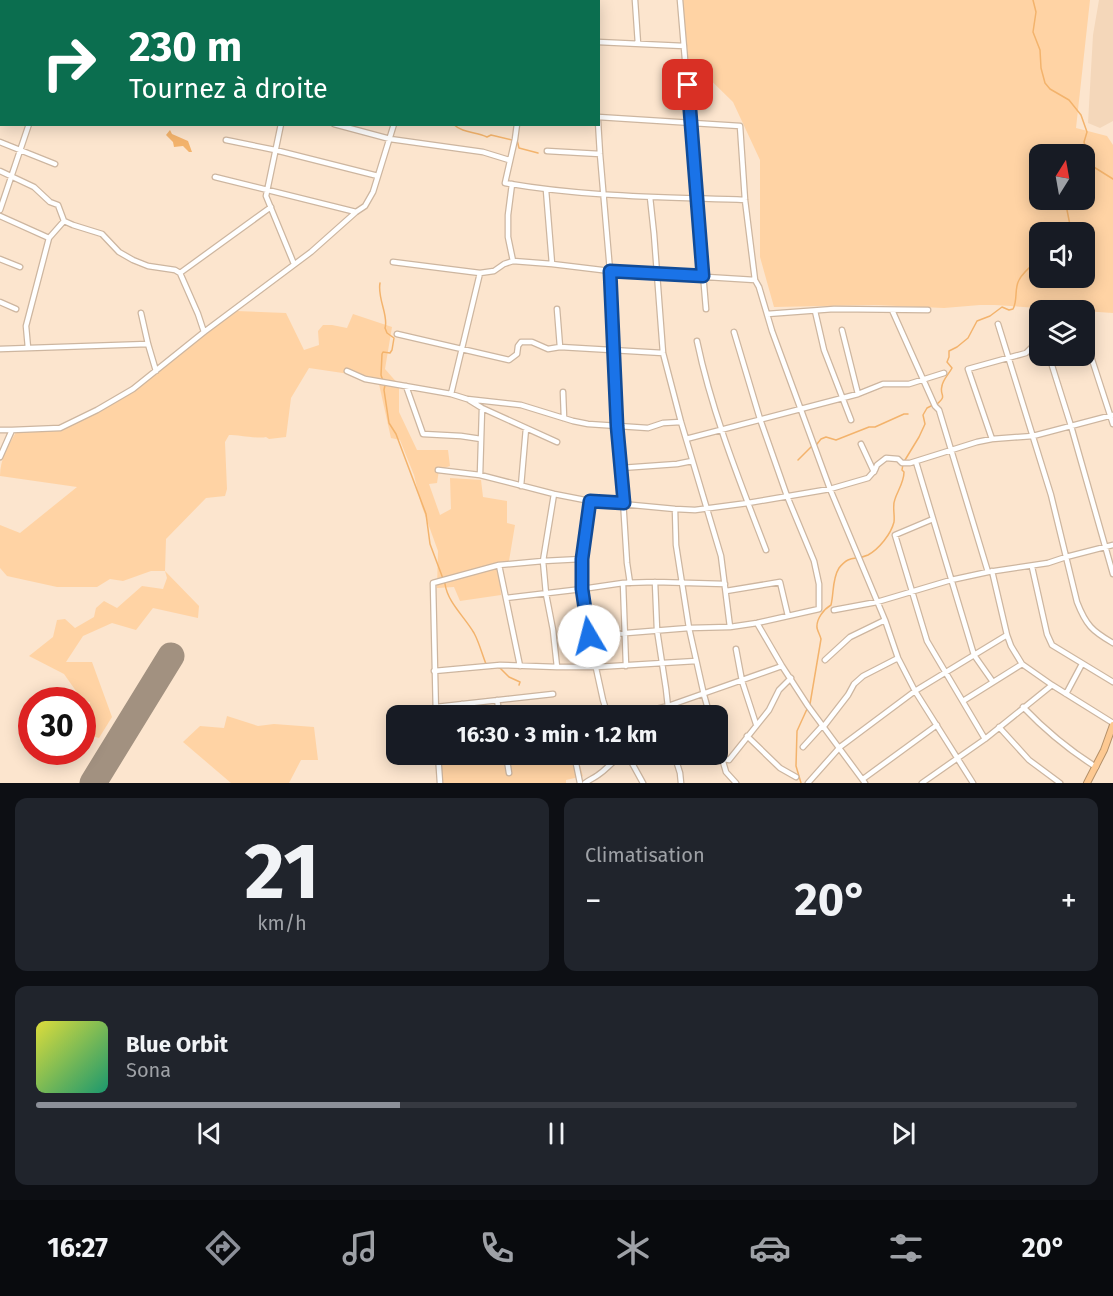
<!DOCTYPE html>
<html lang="fr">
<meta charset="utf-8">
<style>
body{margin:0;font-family:"Fira Sans",sans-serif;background:#20242c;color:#f1f3f6;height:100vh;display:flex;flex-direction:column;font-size:22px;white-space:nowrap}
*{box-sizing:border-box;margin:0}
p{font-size:20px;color:#9ea1a6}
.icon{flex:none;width:33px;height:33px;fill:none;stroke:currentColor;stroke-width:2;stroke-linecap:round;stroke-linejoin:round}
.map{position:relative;height:783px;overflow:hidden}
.panel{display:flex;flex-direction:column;gap:15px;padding:15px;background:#0d0f14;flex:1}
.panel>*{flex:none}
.hud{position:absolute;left:0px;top:0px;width:600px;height:126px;box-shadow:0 3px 15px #0003;background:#0b6e4f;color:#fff;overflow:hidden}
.needle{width:39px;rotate:11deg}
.buttons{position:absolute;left:1029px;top:144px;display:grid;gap:12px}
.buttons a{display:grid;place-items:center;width:66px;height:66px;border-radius:12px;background:#171b24;box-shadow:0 3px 15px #0003;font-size:30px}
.speed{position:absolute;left:18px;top:687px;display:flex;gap:12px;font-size:30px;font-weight:700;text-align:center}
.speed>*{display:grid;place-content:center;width:78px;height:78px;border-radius:50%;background:#171b24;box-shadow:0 3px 15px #0003;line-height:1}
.speed .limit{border:9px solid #d22;background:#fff;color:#111}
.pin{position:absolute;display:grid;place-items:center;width:51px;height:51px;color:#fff;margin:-26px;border-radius:12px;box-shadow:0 3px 9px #0006}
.me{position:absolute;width:66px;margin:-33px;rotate:352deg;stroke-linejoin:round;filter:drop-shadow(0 0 4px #0008)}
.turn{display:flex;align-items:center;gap:21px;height:126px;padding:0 30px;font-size:27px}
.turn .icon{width:78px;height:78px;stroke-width:2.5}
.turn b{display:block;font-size:42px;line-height:51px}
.big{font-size:45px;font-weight:700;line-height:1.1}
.panel .card{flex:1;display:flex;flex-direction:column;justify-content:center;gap:9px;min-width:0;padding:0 21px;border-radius:12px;background:#20242c}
.panel .dial{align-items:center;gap:0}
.dial b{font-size:78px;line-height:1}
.song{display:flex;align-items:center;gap:18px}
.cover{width:72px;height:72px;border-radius:9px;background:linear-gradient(135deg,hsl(60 70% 55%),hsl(160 70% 35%))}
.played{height:6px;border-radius:3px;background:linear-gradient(90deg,#8c9099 35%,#363941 35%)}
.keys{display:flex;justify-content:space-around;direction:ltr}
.heat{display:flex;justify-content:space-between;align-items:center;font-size:33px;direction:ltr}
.panel .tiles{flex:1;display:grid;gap:15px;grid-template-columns:1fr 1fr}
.card:last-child{grid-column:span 2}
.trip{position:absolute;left:386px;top:705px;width:342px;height:60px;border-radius:12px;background:#171b24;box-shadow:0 3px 15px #0003;font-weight:700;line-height:60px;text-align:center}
.tabs{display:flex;height:96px;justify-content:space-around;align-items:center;background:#090b0e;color:#9ea1a6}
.tabs .icon{width:42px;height:42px}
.tabs .active{color:#8c9099}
.tabs b{font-size:27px;color:#f1f3f6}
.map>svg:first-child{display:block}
.built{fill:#f4d7ba}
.green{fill:#ffd3a4;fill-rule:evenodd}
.water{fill:#f3b36c}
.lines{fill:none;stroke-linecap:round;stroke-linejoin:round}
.stream{stroke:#f3b36c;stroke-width:1.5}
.runway{stroke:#a29180;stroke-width:27}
.minor-casing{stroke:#cdb6a0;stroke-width:7}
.highway-casing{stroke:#b49069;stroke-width:8}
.minor{stroke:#fff;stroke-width:4.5}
.highway{stroke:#fdc992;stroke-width:6}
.route-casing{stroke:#114b97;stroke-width:15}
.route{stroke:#1a73e8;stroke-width:10}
</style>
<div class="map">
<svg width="1113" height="783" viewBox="0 0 1113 783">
<rect width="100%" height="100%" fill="#fce5ce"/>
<path class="built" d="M1099 0H1113V121L1100 128 1088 123 1093 35Z
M168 646 180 655 104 783H84Z"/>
<path class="green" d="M679 0H1090L1076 128 1107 136 1113 145V313L995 305H980L944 308 874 305 774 307 760 257V160L733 102 686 56ZM1040 154H1084V200H1040ZM1040 232H1084V278H1040Z
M236 311 286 313 304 350 319 345 318 331 323 325H332L347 328 353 314 392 327 385 369 399 385V412L417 450H448L450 466 439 470 437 483 429 484 440 515 451 509 450 478 481 480 483 497 507 501V523L515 525 509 561 498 563 501 595 460 601 454 587 437 588 438 551 421 504 414 475 400 440 391 438 379 384 368 380 363 376 309 368 291 398 286 437 269 439 266 437C259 439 239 435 229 435L225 442 227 489 225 496 206 498 166 539 165 571 199 606 198 618 153 608 136 630 112 623 83 636 66 662H92L112 717 99 738 92 736 90 702 83 701 64 674 29 656 53 637 57 620 65 619 75 628 94 617 96 608 104 601 117 608 142 586 163 589 167 578 165 571H151L123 581 110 579 97 587H57L7 576 0 568V525L20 533 77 487 0 476C0 459 8 446 16 432L62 429 134 389Z
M227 716 258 726 274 724 314 727 318 760H301L289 783H231L183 742 200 726 224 728Z
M437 755H577L583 776 566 780V783H438Z"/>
<path class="water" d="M170 130 172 134 188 141 192 152H189L183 146 174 147 173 142 166 135Z"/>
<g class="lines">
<path class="stream" d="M1033 0 1036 12 1033 32 1040 50 1041 68 1045 83 1050 89 1069 100 1081 115 1087 132 1084 142 1088 156 1089 164 1084 175
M72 2V0
M453 124C464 134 475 131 487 137L491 135 512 140
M517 140 519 148 538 153
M1089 164 1113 179
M1068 200 1067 210 1070 225 1069 232
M380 283C377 298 389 316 385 328L387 333 394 338 392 350 390 353 383 352 382 354 381 375 383 381
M385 385 384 390 389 423 396 434 426 514 430 544 445 584C448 603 464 616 474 633 479 642 482 654 486 664
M937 404C948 395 939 396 942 386 943 379 949 374 952 368L947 362 949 357V351L957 347 968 338 977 321 990 316 1002 307 1009 310 1013 309C1018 300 1014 289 1019 280 1023 272 1033 264 1040 258
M817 444 821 439 826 437 836 440 869 427H875L904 414H908
M798 460 812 446
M905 460 919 437 925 424 923 415 927 408 933 405
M497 667 500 668 509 677 520 682 519 685
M810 704 821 639C820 635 818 632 817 628 816 619 824 609 831 605 834 593 832 579 839 568 850 554 855 561 868 555 879 549 891 534 894 522 895 514 892 506 895 499 898 490 904 482 904 472L902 470 903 464
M801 783 796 766 797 731 807 709"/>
<path class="runway" d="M93 783 171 656"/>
<g class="minor-casing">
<path id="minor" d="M188 0 193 2
M327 0 332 2
M469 0 473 2
M635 0 638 44
M680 0 706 309
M5 2V0
M66 2 67 0
M118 2 119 0
M305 2 306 0
M431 2V0
M550 2V0
M588 2V0
M0 21 2 15
M598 42 684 46
M0 61 2 62
M0 105H2
M598 117 740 126 745 200 755 280 759 287 772 331 830 489 885 620 898 658 915 691 973 783
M598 121 600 154 610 271 617 426 621 468 627 563 630 583
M281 124 266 196 294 264
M334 124 390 139 483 152 509 160
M517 124 515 139 505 183C584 197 664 197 745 200
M226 140 275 150 378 176
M0 142 55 164
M547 151 600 154
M0 171 34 187 50 202 58 205 64 221 73 225 102 234 119 252 133 260 148 266 175 270 180 273 198 314 204 332
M215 177 356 212
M512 184 508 215V237L513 261
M546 190 552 264
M650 197 654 234 663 353 681 422 721 556 730 627
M0 210 29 124
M0 216 49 238
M0 259 20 267
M393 262 480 273 494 271 504 264 513 261 552 264 610 271 755 280
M180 273 271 207
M0 302 16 309
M1076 308 1077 310
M557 309 560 347
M892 310 935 406 939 410 988 572
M815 311 824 350 851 420
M141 313 148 344 156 371
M1039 313 1040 319
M767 314 834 309 928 310
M998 324 1051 495 1077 602C1086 625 1092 631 1113 643
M842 330 858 394
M397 334 509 360 517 354 518 346 521 342H532L548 349 560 347 663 353
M1084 335 1113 424
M697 341C712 413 740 482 766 550
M28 348 26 326 49 238 64 221
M0 349 148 344
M1049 356 1071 426 1113 574
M347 371 365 379 451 394 467 399 521 405 573 421 588 424 648 428 663 423 681 422
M406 386 423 434 461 436 481 439
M563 392 564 418
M451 394 480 273
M469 400 482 408 557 442
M0 430H12
M686 439 858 394 883 384H909L944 373
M992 439 968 369 1026 353 1040 339
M861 444 874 472
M0 457 12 430 60 428 97 410 133 389 204 332 311 252 356 212 365 206 373 192 394 124
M916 462 974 655 993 682
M621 468 677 464 692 461
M438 470 480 475 554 494 590 501 675 509 695 510 748 503 830 489 868 478 875 470 877 465 886 458 898 459 902 463H910L977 442 992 439 1033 436 1113 415
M480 475 482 408
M521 486 526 428
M554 494 543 561 546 594 553 630 557 667
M590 501 582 559V589L589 636 603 700 608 716
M675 509 676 545 689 628 704 695 710 716
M933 519 895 535 927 641 985 739
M499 565 520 666
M1032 567 1047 634 1052 645 1113 682
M992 571 1007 635 1011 646 1022 664 1052 685 1113 723
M655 582 657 630 666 689 669 716
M623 583 626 666
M726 591 780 582 788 616
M506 598 582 589 623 583 655 582 725 584
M834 610 877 602 951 580 988 572 1048 563 1066 557 1113 545
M757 623 782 666 808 706 865 783
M589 636 689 628 730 627 757 623 819 609V584L814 561 787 496 760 419 734 332
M736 649 742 681 756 724
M825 660 850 637 885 620
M434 671 500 665 557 667H597L696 661
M1066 694 1082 664
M497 700 500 716
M963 701 1022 664
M462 704 464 716
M436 707 553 694
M1023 707C1045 730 1069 750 1096 767
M436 716 433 583 499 565 543 561 582 559
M629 716 668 706 782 666
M824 726 848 695 854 684 863 676 898 658
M999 727 1029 760 1060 783
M747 736 780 768 796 777
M717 741 726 772 736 783
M803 747 823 725
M438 754 440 783
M506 754 509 773
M543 754 544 760 560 754
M574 754 580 783
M627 754 643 783
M674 754 680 773 681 783
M704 754 729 760 769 710 779 690 791 678
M863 779 937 725
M585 783C589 780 594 778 598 775 610 767 611 760 627 755
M808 783 840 747 915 691 1007 635
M922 783 985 739 1052 685"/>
</g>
<g class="highway-casing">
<path id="highway" d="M1087 783 1104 750 1113 725"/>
</g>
<use href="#minor" class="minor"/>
<use href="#highway" class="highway"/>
</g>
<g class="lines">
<g class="route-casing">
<path id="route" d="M589 636 582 589V559L590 501 624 503 617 426 610 271 703 276 688 85"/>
</g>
<use href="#route" class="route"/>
</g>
</svg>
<div class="buttons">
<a><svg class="needle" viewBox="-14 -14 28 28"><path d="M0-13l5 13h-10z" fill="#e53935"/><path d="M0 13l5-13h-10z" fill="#9ea1a6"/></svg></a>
<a><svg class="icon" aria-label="sound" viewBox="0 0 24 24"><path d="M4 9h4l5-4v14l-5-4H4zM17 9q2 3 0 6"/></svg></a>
<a><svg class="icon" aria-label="layers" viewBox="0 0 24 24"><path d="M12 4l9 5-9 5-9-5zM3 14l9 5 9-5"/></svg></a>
</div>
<div class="speed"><div class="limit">30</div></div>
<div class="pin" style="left:688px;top:85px;background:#d93025"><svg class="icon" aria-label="arrive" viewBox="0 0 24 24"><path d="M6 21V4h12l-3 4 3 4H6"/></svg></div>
<svg class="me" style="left:589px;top:636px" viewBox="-20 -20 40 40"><circle r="19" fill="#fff"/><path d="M0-13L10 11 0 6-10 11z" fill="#1a73e8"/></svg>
<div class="trip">16:30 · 3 min · 1.2 km</div>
<div class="hud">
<div class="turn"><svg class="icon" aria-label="right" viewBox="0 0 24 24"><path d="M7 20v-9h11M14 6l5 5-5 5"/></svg><div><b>230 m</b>Tournez à droite</div></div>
</div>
</div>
<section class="panel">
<div class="tiles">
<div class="card dial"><b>21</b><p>km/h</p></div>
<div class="card"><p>Climatisation</p>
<div class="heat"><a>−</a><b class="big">20°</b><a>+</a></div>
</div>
<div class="card">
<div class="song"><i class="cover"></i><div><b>Blue Orbit</b><p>Sona</p></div></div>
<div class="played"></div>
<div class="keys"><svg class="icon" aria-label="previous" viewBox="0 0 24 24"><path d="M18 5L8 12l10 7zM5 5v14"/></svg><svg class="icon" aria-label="pause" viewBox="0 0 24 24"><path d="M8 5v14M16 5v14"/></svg><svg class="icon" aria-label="next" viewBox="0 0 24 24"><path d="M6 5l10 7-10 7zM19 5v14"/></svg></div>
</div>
</div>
</section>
<nav class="tabs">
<b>16:27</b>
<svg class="icon active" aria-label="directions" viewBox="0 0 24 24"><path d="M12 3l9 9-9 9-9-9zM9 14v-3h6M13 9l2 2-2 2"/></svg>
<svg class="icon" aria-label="music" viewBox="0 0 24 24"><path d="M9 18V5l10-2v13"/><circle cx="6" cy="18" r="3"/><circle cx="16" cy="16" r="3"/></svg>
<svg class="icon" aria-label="phone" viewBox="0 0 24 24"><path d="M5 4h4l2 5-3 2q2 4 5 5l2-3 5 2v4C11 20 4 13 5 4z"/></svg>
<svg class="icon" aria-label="climate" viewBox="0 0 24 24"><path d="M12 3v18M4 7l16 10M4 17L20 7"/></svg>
<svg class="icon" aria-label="car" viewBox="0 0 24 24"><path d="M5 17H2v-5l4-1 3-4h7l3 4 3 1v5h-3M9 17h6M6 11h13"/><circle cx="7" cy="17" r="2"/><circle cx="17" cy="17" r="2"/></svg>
<svg class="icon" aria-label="filters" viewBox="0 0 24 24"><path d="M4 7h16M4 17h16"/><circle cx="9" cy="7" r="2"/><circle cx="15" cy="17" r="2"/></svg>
<b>20°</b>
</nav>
